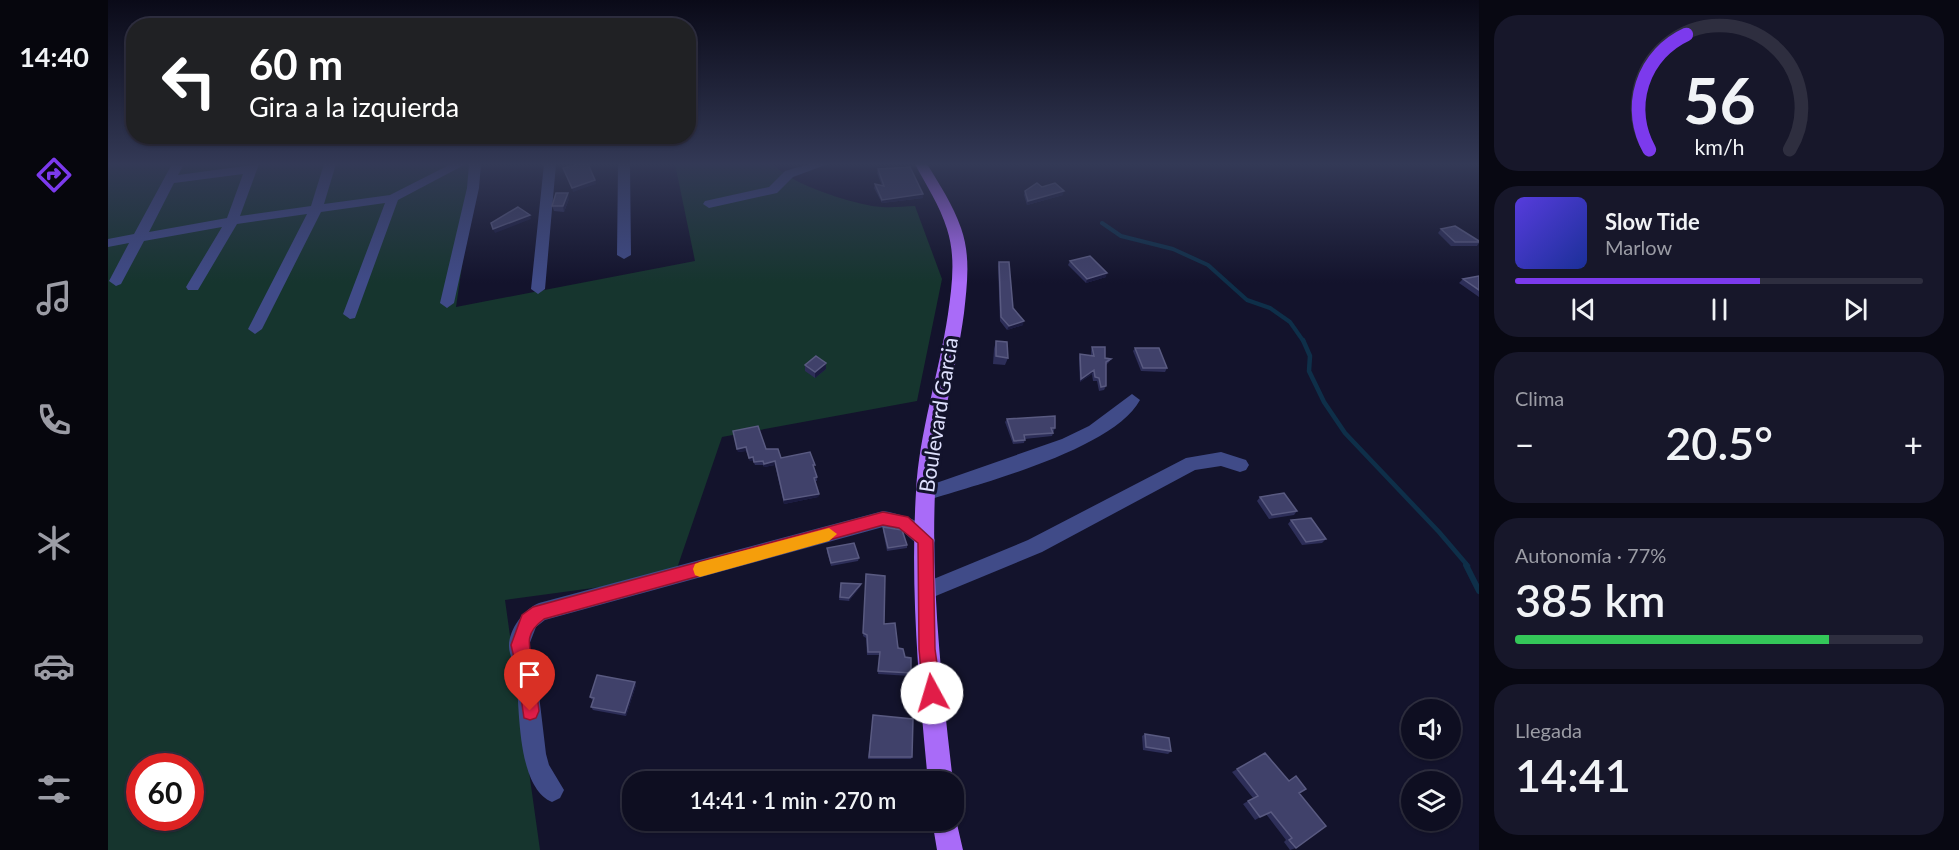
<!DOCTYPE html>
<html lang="es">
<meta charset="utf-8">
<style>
body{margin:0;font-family:Lato,sans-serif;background:#17172a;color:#f1f3f6;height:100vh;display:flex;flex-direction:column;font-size:22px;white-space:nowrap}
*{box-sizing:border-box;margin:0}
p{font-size:20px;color:#9b9ca5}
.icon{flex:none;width:33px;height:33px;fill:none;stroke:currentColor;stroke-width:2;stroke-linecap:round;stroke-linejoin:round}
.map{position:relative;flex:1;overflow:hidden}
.sheet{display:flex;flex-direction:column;gap:15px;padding:15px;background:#080812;width:480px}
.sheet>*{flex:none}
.guide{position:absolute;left:18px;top:18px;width:570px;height:126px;border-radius:24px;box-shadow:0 2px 4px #0004,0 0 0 2px #2e2e3f;background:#202124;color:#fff;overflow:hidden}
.buttons{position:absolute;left:1293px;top:699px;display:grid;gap:12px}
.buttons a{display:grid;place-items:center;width:60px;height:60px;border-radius:50%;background:#0e0e21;box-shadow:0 2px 4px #0004,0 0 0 2px #2e2e3f;font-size:30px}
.speed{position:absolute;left:18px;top:753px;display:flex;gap:12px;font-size:30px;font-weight:700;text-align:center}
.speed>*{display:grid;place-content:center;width:78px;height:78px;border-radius:50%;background:#0e0e21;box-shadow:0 2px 4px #0004,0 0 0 2px #2e2e3f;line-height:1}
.speed .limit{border:9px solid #d22;background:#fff;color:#111}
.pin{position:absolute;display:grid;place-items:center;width:51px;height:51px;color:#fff;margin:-62px -26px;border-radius:50% 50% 50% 0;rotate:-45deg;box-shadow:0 0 6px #0007}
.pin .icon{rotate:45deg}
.me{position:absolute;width:66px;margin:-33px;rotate:354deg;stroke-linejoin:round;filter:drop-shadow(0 0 4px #0008)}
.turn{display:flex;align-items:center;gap:21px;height:126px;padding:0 24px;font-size:27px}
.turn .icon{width:78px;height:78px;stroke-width:2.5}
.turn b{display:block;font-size:42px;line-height:51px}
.big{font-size:45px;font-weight:600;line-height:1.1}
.sheet .tile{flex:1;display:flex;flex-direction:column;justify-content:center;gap:9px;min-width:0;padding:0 21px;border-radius:24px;background:#17172a}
.sheet .dial{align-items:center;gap:0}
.dial svg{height:156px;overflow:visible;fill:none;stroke:#2e2e3f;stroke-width:7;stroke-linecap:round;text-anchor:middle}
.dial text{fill:#f1f3f6;stroke:none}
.song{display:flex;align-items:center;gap:18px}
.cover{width:72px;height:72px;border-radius:9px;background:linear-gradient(135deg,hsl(250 70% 55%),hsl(230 70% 35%))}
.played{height:6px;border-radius:3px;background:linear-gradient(90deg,#7c3aed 60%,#2e2e3f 60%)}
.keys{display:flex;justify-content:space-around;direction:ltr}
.heat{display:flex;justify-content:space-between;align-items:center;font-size:33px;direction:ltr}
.charge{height:9px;border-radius:4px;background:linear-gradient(90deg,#34c759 77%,#2e2e3f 0)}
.trip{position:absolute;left:514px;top:771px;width:342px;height:60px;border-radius:24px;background:#0e0e21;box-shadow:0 2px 4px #0004,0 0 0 2px #2e2e3f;font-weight:600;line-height:60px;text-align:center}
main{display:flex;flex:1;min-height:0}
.tab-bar{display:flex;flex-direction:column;width:108px;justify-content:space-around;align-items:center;background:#06060d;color:#9b9ca5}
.tab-bar .icon{width:42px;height:42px}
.tab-bar .selected{color:#7c3aed}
.tab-bar b{font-size:27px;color:#f1f3f6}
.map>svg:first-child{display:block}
.green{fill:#16352e;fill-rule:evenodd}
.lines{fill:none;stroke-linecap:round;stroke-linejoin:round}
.stream-far2{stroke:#0e2f49;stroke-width:4}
.stream-far1{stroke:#0e2f49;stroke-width:4.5}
.stream{stroke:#0e2f49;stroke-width:6}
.minor{fill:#404b88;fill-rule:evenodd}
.major{fill:#a96bf8;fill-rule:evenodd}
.wall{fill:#2d2e58}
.shaded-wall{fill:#1b1b3f}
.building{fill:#40416a;stroke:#595a81;stroke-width:1.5}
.route{fill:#e11d48;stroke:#92132f;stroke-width:1.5}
.slow{fill:#f59e0b}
.labels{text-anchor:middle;stroke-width:6;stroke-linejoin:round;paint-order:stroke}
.street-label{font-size:21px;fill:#dfe1fe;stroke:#13132c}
</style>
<main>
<nav class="tab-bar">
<b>14:40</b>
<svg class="icon selected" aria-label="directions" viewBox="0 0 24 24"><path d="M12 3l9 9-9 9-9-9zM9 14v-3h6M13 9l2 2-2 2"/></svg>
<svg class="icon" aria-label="music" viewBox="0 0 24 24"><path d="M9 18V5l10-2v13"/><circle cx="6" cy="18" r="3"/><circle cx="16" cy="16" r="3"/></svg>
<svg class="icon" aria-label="phone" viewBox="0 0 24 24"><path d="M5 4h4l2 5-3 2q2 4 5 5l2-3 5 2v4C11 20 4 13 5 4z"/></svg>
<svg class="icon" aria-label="climate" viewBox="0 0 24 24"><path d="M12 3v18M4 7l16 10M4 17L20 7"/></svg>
<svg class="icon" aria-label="car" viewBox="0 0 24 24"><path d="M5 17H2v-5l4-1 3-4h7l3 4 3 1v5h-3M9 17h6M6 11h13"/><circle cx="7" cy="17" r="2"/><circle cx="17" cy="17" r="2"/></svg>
<svg class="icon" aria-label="filters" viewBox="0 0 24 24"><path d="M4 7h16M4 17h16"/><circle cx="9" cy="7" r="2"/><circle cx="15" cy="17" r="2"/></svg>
</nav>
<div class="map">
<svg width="1371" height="850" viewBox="0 0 1371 850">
<rect width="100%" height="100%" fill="#13132c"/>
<path class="green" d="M0 164H369L348 307 587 261 567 164H666C678 183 750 206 774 207 785 208 796 206 807 206L834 279 809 401 614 437 566 577 397 600 432 850H0ZM32 766H82V818H32Z"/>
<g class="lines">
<path class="stream-far2" d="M994 223 1013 236 1065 249 1100 265 1139 300 1162 308 1182 322 1196 342"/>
<path class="stream-far1" d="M1195 340 1202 356 1201 371 1216 402 1237 433 1331 532 1360 566"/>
<path class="stream" d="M1358 565 1371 591"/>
<path class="minor" d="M64 164 75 166 70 175 151 164 132 216 203 206 216 164H228L216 204 282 195 343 164H358L290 200 247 318 242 319 235 314 277 203 213 212 154 329 147 334 140 329 199 214 129 224 90 290H80L78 287 114 227 36 241 13 284 8 286 1 281 21 243 0 247V239L26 234ZM135 174 119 218 41 232 66 183Z
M361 164H373L371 188 346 303 339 308 332 303 359 188Z
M436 164H448L437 289 430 294 423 289Z
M510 164H522L523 255 516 259 509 255Z
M701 164H720L685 177 669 193 601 208 595 204 597 201 661 187 677 171Z
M1024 394 1032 400C1005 450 870 484 817 501L811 499 808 494 811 489 954 439 981 426Z
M1113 452 1138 460 1141 465 1138 470 1132 472 1113 466 1087 470 934 552 818 600 811 597 808 591 811 585 920 540 1078 458Z
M775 511C794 514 818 521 827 540L825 546C809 551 803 535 790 529 786 528 780 528 775 527L437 620 428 627 421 645 428 670 438 754 441 765 456 790 452 798 444 802C408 787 412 706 408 673 407 664 401 655 401 646 401 629 416 609 431 603Z"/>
<path class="major" d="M807 164H819C832 185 845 205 853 228 863 256 859 285 856 313 848 373 829 432 827 492 823 589 834 686 845 782H820C811 686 802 589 808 492 811 432 831 374 840 314 844 286 848 257 839 229 832 206 818 185 807 164Z
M846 811 855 850H829L824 820H846Z"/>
</g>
<path class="wall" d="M770 169 815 194V198L774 203 766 188 767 184 774 186 769 173Z
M917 191 955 195 919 205 916 195Z
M461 199 456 212 446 211 444 206Z
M1333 229 1371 241V243L1369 246H1343L1330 233Z
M962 261 998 277 978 283 960 265Z
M891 262 905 308 915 325 899 330 892 321 890 266Z
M1371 276V297L1351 283 1355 279Z
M888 341 900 358 897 365 885 364 886 349Z
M984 347 997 358 1003 359 1001 362 998 365V386L996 390 991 391 989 381H985L984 374 972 382 971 358 972 354 983 356V351Z
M1027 348 1059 368 1057 372 1033 371 1025 351Z
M718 363V369L707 378 697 371V365Z
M899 419 947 428 944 436 917 439 916 443 905 444 897 422Z
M625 431 673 458 707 469H706L709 477V481H707L711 494 710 497 676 504 667 465 656 467 655 465H647L645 461H642L638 451 630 452Z
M1152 497 1189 511 1186 515 1161 519 1149 501Z
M1183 520 1218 539 1214 543 1194 545 1180 524Z
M775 527 799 545V548L779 551 775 531Z
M719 548 751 558 750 561 723 566 719 552Z
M758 577 776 624 797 657 803 673 802 676 770 674 771 655H759L758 638 755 636Z
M733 583 753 584 752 587 741 601 731 600Z
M528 685 518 716 485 710 483 707 486 700 483 699 482 697Z
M765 717 804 757 803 759H760Z
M1037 734 1063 751 1060 754 1035 750 1034 736Z
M1157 753 1191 793 1188 848 1182 850 1176 842 1178 840 1158 814 1147 820 1135 804 1145 798 1124 772Z"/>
<path class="shaded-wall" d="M487 180 488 184 465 192 464 188Z
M956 191 955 195 919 205 920 201Z
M460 193 461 199 456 212 455 206Z
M815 194V198L774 203V200Z
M422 215 423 219 387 233 385 229Z
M999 273 998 277 978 283 979 279Z
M916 321 915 325 899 330 901 326Z
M718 363V369L707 378V372Z
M986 370 984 374 972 382 973 379Z
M638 447V451L630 452 629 449Z
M645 457V461H642L641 458Z
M667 461V465L656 467V464Z
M711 494 710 497 676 504V500Z
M753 584 752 587 741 601V598Z
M527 682 528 685 518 716 517 713Z"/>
<path class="building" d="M472 164H480L487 180 464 188 455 168Z
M802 167 815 194 774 200 767 184 776 186 770 169Z
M929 183 934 187 947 183 956 191 920 201 917 191Z
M448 193H460L455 206H444Z
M410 207 422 215 385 229 383 223Z
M1347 226 1371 241V242H1347L1333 229Z
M982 256 999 273 979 279 962 261Z
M891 262H901L905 308 916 321 901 326 893 317Z
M1371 276V290L1355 279Z
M888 341 899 342 900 358 888 356Z
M984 347H997V358L1003 359 998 362V386L993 387 991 378 987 377 986 370 973 379 972 354 986 356Z
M1027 348H1051L1059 368H1035Z
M708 356 718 363 707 372 697 365Z
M947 416V428H943L945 433 916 435 917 440 906 441 899 419Z
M650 426 658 449H670L673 458 702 452 707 465H705L709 477 706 478 711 494 676 500 667 461 656 464 655 461 646 462 645 457 641 458 638 447 629 449 625 431Z
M1176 493 1189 511 1164 515 1152 497Z
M1203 518 1218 539 1198 542 1183 520Z
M775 527 794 530 799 545 780 548Z
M746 543 751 558 723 563 719 548Z
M758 574 777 576 776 624 787 623 790 648 795 649 797 657 803 658V673L770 671 772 652H760L759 635 755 633Z
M733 583 753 584 741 598 732 597Z
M489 675 527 682 517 713 483 707 486 698 482 697Z
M765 715 805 719 804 757H761Z
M1037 734 1061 738 1063 751 1038 747Z
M1157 753 1181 781 1188 776 1198 789 1191 793 1218 826 1188 848 1181 840 1184 838 1163 812 1152 817 1140 801 1150 796 1129 769Z"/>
<linearGradient id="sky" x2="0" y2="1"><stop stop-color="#0a0a18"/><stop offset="0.58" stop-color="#333956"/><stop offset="1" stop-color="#333956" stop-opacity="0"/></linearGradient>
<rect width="1371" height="283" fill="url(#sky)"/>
<path class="route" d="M775 512 800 517 825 540 827 649 833 693 830 700 824 702 818 700 815 693 811 649 810 543 791 528 775 525 436 619C414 635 422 647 426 669 429 683 429 697 431 711L428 718 422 720 416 718 409 670 403 645 414 615 425 607Z"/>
<path class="slow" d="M721 528 729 534 721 541 592 577 587 575 585 569 587 564 592 562Z"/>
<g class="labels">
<g class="street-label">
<text transform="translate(831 415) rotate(-81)" y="7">Boulevard Garcia</text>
</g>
</g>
</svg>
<div class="buttons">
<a><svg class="icon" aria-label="sound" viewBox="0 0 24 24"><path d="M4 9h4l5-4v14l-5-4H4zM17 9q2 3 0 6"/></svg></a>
<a><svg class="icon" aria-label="layers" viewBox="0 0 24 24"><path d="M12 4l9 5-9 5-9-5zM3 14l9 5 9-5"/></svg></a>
</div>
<div class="speed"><div class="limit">60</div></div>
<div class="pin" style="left:422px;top:711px;background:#d93025"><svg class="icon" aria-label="arrive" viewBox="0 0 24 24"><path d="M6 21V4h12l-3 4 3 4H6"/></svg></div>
<svg class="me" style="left:824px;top:693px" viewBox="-20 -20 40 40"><circle r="19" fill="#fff"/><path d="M0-13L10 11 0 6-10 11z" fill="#e11d48"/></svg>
<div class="trip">14:41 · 1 min · 270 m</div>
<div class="guide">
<div class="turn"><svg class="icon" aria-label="left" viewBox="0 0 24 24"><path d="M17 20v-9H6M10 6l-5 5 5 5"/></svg><div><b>60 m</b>Gira a la izquierda</div></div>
</div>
</div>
<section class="sheet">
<div class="tile dial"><svg viewBox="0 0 100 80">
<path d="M14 69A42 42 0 1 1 86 69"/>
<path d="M14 69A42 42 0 0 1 33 10" stroke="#7c3aed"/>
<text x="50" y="56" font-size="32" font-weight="700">56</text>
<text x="50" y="72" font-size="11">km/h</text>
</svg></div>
<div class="tile">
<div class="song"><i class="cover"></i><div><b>Slow Tide</b><p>Marlow</p></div></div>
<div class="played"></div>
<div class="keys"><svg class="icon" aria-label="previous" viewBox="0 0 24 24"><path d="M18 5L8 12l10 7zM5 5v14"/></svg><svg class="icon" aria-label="pause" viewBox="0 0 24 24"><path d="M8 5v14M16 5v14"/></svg><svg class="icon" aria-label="next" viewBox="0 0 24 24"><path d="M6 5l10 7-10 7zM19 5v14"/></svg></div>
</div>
<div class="tile"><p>Clima</p>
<div class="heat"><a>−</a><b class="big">20.5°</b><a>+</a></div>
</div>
<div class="tile"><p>Autonomía · 77%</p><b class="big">385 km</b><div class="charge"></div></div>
<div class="tile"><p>Llegada</p><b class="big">14:41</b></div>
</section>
</main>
